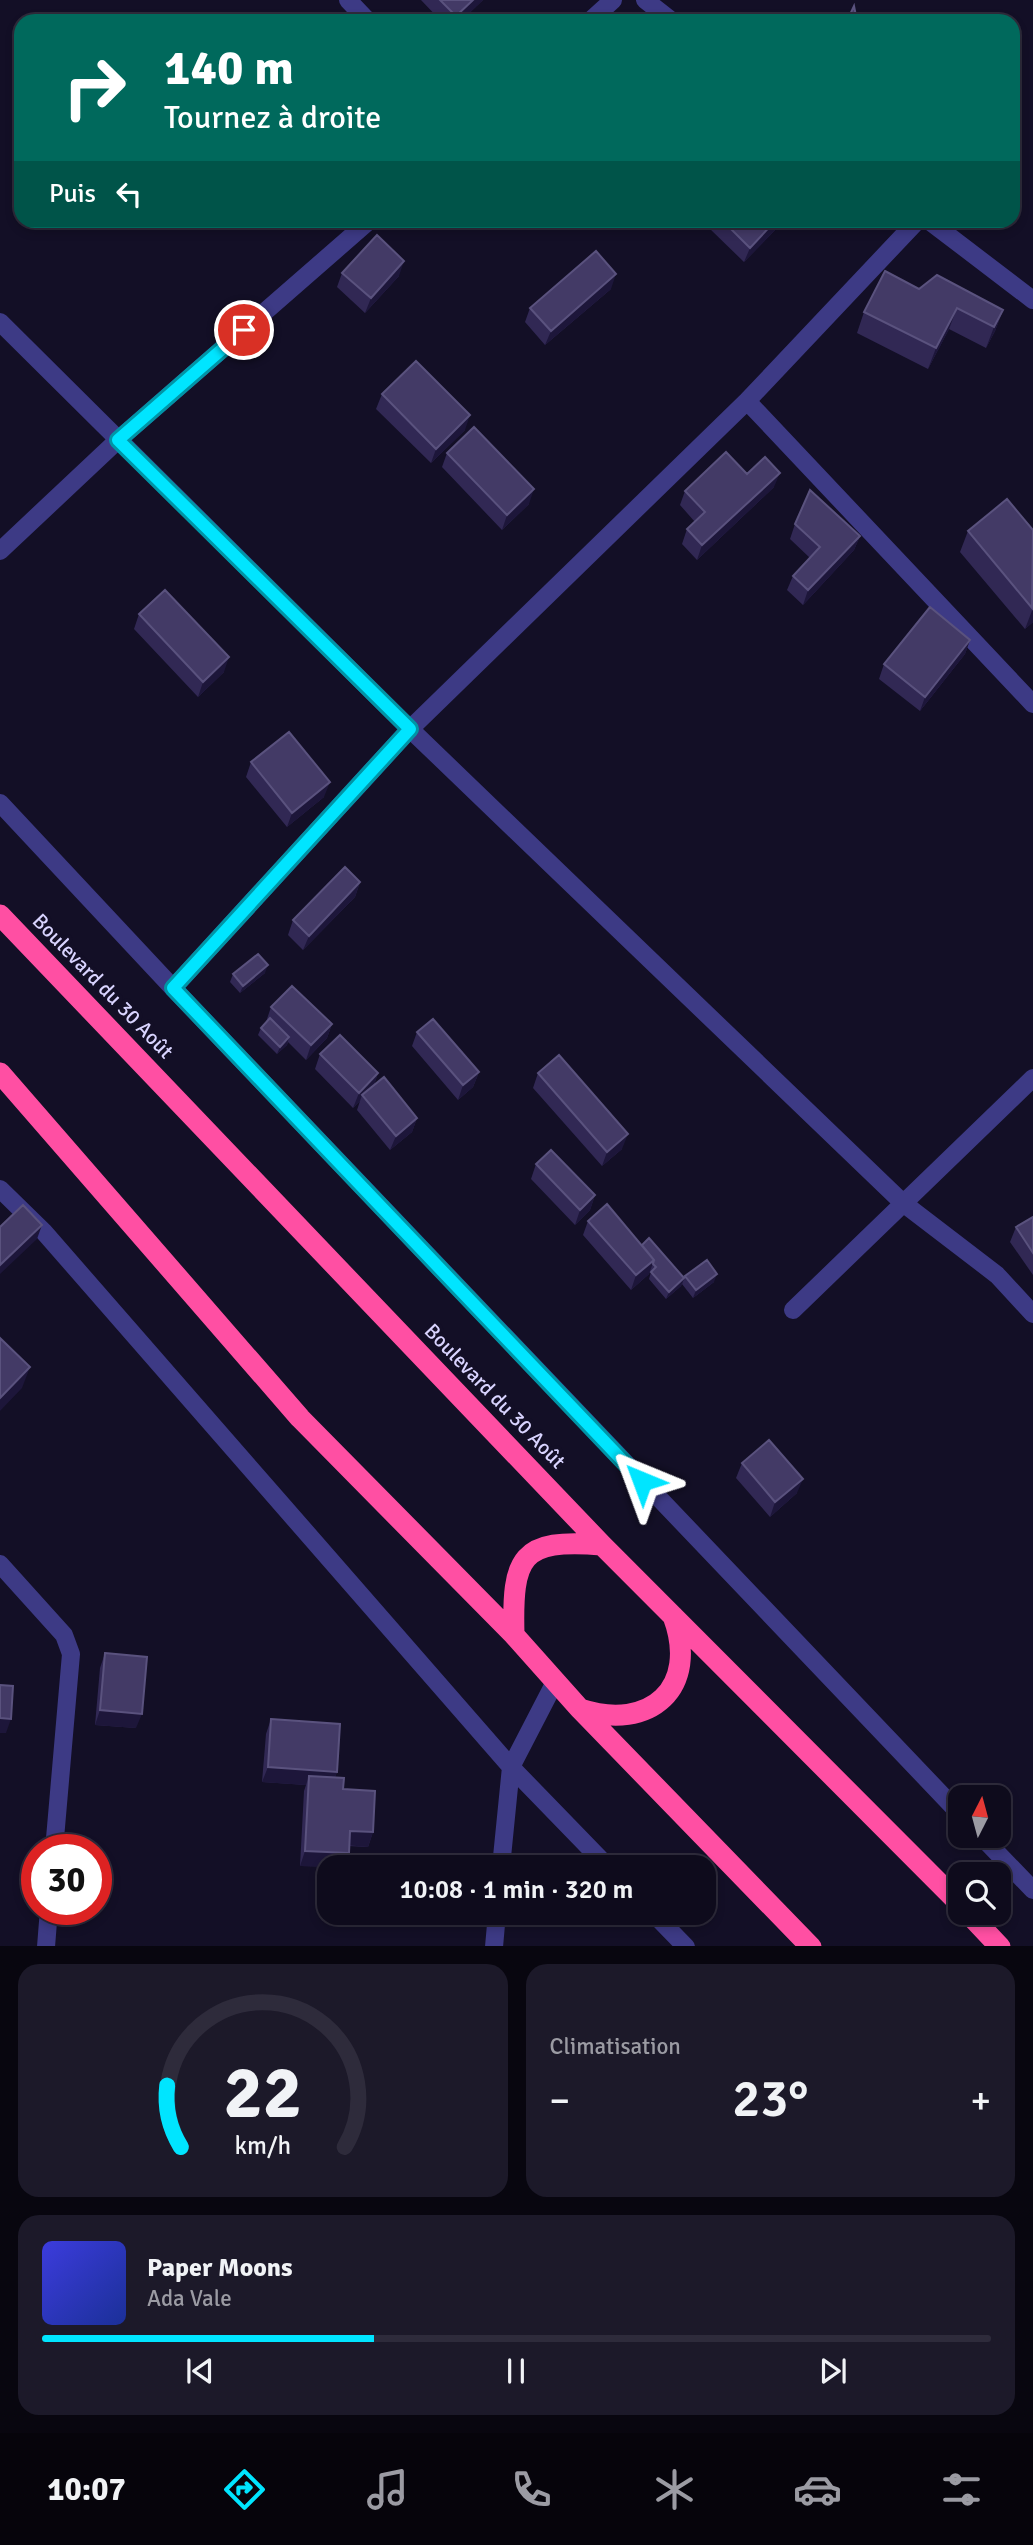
<!DOCTYPE html>
<html lang="fr">
<meta charset="utf-8">
<style>
body{margin:0;font-family:Signika,sans-serif;background:#1c1929;color:#f1f3f6;height:100vh;display:flex;flex-direction:column;font-size:26px;white-space:nowrap}
*{box-sizing:border-box;margin:0}
p{font-size:23px;color:#9b9ba3}
.icon{flex:none;width:38px;height:38px;fill:none;stroke:currentColor;stroke-width:2;stroke-linecap:round;stroke-linejoin:round}
.map{position:relative;height:1946px;overflow:hidden}
.drawer{display:flex;flex-direction:column;gap:18px;padding:18px;background:#08060f;flex:1}
.drawer>*{flex:none}
.top-card{position:absolute;left:14px;top:14px;width:1006px;height:214px;border-radius:21px;box-shadow:0 4px 10px #0003,0 0 0 2px #2e2b3b;background:#00695c;color:#fff;overflow:hidden}
.needle{width:46px;rotate:6deg}
.tools{position:absolute;left:948px;top:1785px;display:grid;gap:14px}
.tools a{display:grid;place-items:center;width:63px;height:63px;border-radius:14px;background:#0e0b1c;box-shadow:0 4px 10px #0003,0 0 0 2px #2e2b3b;font-size:35px}
.speed{position:absolute;left:21px;top:1834px;display:flex;gap:14px;font-size:35px;font-weight:700;text-align:center}
.speed>*{display:grid;place-content:center;width:91px;height:91px;border-radius:50%;background:#0e0b1c;box-shadow:0 4px 10px #0003,0 0 0 2px #2e2b3b;line-height:1}
.speed .limit{border:10px solid #d22;background:#fff;color:#111}
.pin{position:absolute;display:grid;place-items:center;width:60px;height:60px;color:#fff;margin:-30px;border:4px solid #fff;border-radius:50%;box-shadow:0 2px 7px #0007}
.me{position:absolute;width:77px;margin:-38px;rotate:316deg;stroke-linejoin:round;filter:drop-shadow(0 0 5px #0008)}
.turn{display:flex;align-items:center;gap:24px;height:147px;padding:0 35px;font-size:32px}
.turn .icon{width:91px;height:91px;stroke-width:2.5}
.turn b{display:block;font-size:49px;line-height:60px}
.then{display:flex;align-items:center;height:66px;padding:0 35px;background:#0003;gap:14px;font-size:26px}
.big{font-size:52px;font-weight:600;line-height:1.1}
.drawer .tile{flex:1;display:flex;flex-direction:column;justify-content:center;gap:10px;min-width:0;padding:0 24px;border-radius:21px;background:#1c1929}
.drawer .dial{align-items:center;gap:0}
.dial svg{height:182px;overflow:visible;fill:none;stroke:#2e2b3b;stroke-width:7;stroke-linecap:round;text-anchor:middle}
.dial text{fill:#f1f3f6;stroke:none}
.song{display:flex;align-items:center;gap:21px}
.cover{width:84px;height:84px;border-radius:10px;background:linear-gradient(135deg,hsl(240 70% 55%),hsl(230 70% 35%))}
.played{height:7px;border-radius:4px;background:linear-gradient(90deg,#00e5ff 35%,#2e2b3b 35%)}
.keys{display:flex;justify-content:space-around;direction:ltr}
.heat{display:flex;justify-content:space-between;align-items:center;font-size:38px;direction:ltr}
.drawer .tiles{flex:1;display:grid;gap:18px;grid-template-columns:1fr 1fr}
.tile:last-child{grid-column:span 2}
.trip{position:absolute;left:317px;top:1855px;width:399px;height:70px;border-radius:21px;background:#0e0b1c;box-shadow:0 4px 10px #0003,0 0 0 2px #2e2b3b;font-weight:600;line-height:70px;text-align:center}
.menu{display:flex;height:112px;justify-content:space-around;align-items:center;background:#06040b;color:#9b9ba3}
.menu .icon{width:49px;height:49px}
.menu .current{color:#00e5ff}
.menu b{font-size:32px;color:#f1f3f6}
.map>svg:first-child{display:block}
.lines{fill:none;stroke-linecap:round;stroke-linejoin:round}
.minor{stroke:#3d3a85;stroke-width:18}
.highway{stroke:#ff4fa3;stroke-width:21}
.wall{fill:#312854}
.shaded-wall{fill:#1d163a}
.building{fill:#433a66;stroke:#5a527e;stroke-width:2}
.route-casing{stroke:#0095a6;stroke-width:18}
.route{stroke:#00e5ff;stroke-width:12}
.labels{text-anchor:middle;stroke-width:7;stroke-linejoin:round;paint-order:stroke}
.street-label{font-size:21px;fill:#d9d4ff;stroke:#130f26}
</style>
<div class="map">
<svg width="1033" height="1947" viewBox="0 0 1033 1947">
<rect width="100%" height="100%" fill="#130f26"/>
<g class="lines">
<path class="minor" d="M348 0 368 21
M645 0 672 21
M590 21 613 0
M928 220 1033 300
M0 322 410 729 903 1203 997 1275 1033 1314
M747 401 1033 704
M0 551 118 440 370 220
M0 803 173 988 961 1815
M173 988 410 729 747 401 918 220
M0 1189 44 1232 511 1767 608 1867
M793 1310 1033 1078
M0 1564 64 1635 71 1654 54 1850
M981 1836 1033 1890
M501 1867 511 1767 555 1682
M653 1913 686 1947
M46 1947 49 1909
M494 1947 497 1913"/>
<path class="highway" d="M0 915 602 1545 961 1905
M0 1073 300 1418 514 1635 580 1709 811 1947
M514 1635C512 1557 520 1538 602 1545
M580 1709C650 1732 700 1688 673 1616
M968 1913 1000 1947"/>
</g>
<path class="wall" d="M421 0H483L461 21H441Z
M712 220H785L744 262 709 228Z
M342 273 399 276 365 313 337 287Z
M611 289 545 345 525 322 530 308Z
M919 289 1003 310 995 331 986 348 949 329 928 369 857 333 864 312Z
M382 394 465 430 431 463 376 409Z
M447 453 529 504 502 530 442 467Z
M747 474 774 487 697 560 682 544 687 529 695 522 680 505 685 491Z
M795 524 860 536 854 550 803 605 787 590 793 576 810 558 790 539Z
M1033 530V622L1025 629 960 552 968 531Z
M139 614 224 672 198 697 134 629Z
M970 640 965 654 920 711 879 679 884 664Z
M251 762 324 797 287 827 246 777Z
M360 882 355 897 303 950 288 935 293 920Z
M265 973 240 993 230 982 233 974Z
M271 1007 332 1024 327 1038 306 1060 288 1042 287 1045 277 1054 258 1035 261 1028 266 1022Z
M417 1032 479 1072 473 1087 458 1100 412 1046Z
M320 1054 378 1073 374 1085 417 1118 412 1132 390 1150 357 1110 360 1101 353 1108 315 1069Z
M538 1073 622 1149 602 1166 533 1088Z
M536 1164 595 1195 590 1210 575 1225 531 1179Z
M1033 1217V1275L1010 1242 1016 1227Z
M588 1221 642 1245 684 1278 681 1286 666 1299 649 1279 651 1272 650 1271 649 1274 631 1290 583 1235Z
M685 1276 714 1282 693 1298 682 1284Z
M742 1463 797 1493 770 1517 736 1478Z
M105 1653 136 1728 95 1725 100 1668Z
M271 1719 337 1772 335 1777 373 1832 368 1847 349 1846V1853L344 1867 300 1866 304 1791 306 1785 262 1782 266 1734Z"/>
<path class="shaded-wall" d="M473 0H483L461 21H454L456 16Z
M776 220H785L744 262 750 248Z
M404 261 399 276 365 313 371 298Z
M616 274 611 289 545 345 551 331Z
M957 308 949 329 928 369 936 348Z
M1003 310 995 331 986 348 994 327Z
M470 415 465 430 431 463 436 449Z
M780 473 774 487 697 560 702 545Z
M534 489 529 504 502 530 507 515Z
M860 536 854 550 803 605 808 590Z
M1033 608V622L1025 629Z
M970 640 965 654 920 711 925 697Z
M229 657 224 672 198 697 203 682Z
M330 782 324 797 287 827 292 813Z
M360 882 355 897 303 950 309 936Z
M268 965 265 973 240 993 243 986Z
M332 1024 327 1038 306 1060 311 1045Z
M289 1037 287 1045 277 1054 280 1047Z
M479 1072 473 1087 458 1100 463 1085Z
M378 1073 373 1088 362 1095 360 1101 353 1108 359 1093Z
M417 1118 412 1132 390 1150 396 1136Z
M628 1134 622 1149 602 1166 607 1152Z
M595 1195 590 1210 575 1225 580 1210Z
M42 1225 37 1239 0 1274V1265Z
M654 1260 649 1274 631 1290 636 1275Z
M717 1274 714 1282 693 1298 696 1290Z
M684 1278 681 1286 666 1299 669 1292Z
M30 1367 22 1388 0 1411V1398Z
M803 1479 797 1493 770 1517 775 1502Z
M100 1710 142 1714 136 1728 95 1725Z
M0 1718 11 1719 6 1733H0Z
M268 1767 337 1772 332 1787 309 1776 306 1785 262 1782Z
M350 1831 373 1832 368 1847 345 1845Z
M305 1851 349 1853 344 1867 300 1866Z"/>
<path class="building" d="M440 0H473L456 16Z
M854 6 857 21H847Z
M722 220H776L750 248Z
M377 235 404 261 371 298 342 273Z
M596 251 616 274 551 331 530 308Z
M885 271 919 289 937 275 1003 310 994 327 957 308 936 348 864 312Z
M416 361 470 415 436 449 382 394Z
M474 427 534 489 507 515 447 453Z
M726 452 747 474 765 457 780 473 702 545 687 529 705 512 685 491Z
M810 490 860 536 808 590 793 576 820 547 795 524Z
M1007 499 1033 530 1032 608 968 531Z
M165 590 229 657 203 682 139 614Z
M930 607 970 640 925 697 884 664Z
M289 732 330 782 292 813 251 762Z
M345 867 360 882 309 936 293 920Z
M258 954 268 965 243 986 233 974Z
M292 986 332 1024 311 1045 271 1007Z
M270 1018 289 1037 280 1047 261 1028Z
M433 1019 479 1072 463 1085 417 1032Z
M340 1035 378 1073 359 1093 320 1054Z
M559 1055 628 1134 607 1152 538 1073Z
M384 1077 417 1118 396 1136 362 1095Z
M551 1150 595 1195 580 1210 536 1164Z
M607 1204 654 1260 636 1275 588 1221Z
M23 1205 42 1225 0 1265V1227Z
M1033 1217V1253L1016 1227Z
M649 1238 684 1278 669 1292 651 1272 656 1267 653 1264 654 1260 642 1245Z
M707 1260 717 1274 696 1290 685 1276Z
M0 1338 30 1367 0 1398Z
M769 1440 803 1479 775 1502 742 1463Z
M105 1653 147 1657 142 1714 100 1710Z
M0 1685 13 1686 11 1719 0 1718Z
M271 1719 340 1724 337 1772 268 1767Z
M309 1776 344 1778 343 1789 375 1791 373 1832 350 1831 349 1853 305 1851Z"/>
<g class="lines">
<g class="route-casing">
<path id="route" d="M244 330 118 440 410 729 173 988 642 1481"/>
</g>
<use href="#route" class="route"/>
</g>
<g class="labels">
<g class="street-label">
<text transform="translate(103 986) rotate(46)" y="7">Boulevard du 30 Août</text>
<text transform="translate(495 1396) rotate(46)" y="7">Boulevard du 30 Août</text>
</g>
</g>
</svg>
<div class="tools">
<a><svg class="needle" viewBox="-14 -14 28 28"><path d="M0-13l5 13h-10z" fill="#e53935"/><path d="M0 13l5-13h-10z" fill="#9b9ba3"/></svg></a>
<a><svg class="icon" aria-label="search" viewBox="0 0 24 24"><circle cx="10" cy="10" r="6"/><path d="M15 15l6 6"/></svg></a>
</div>
<div class="speed"><div class="limit">30</div></div>
<div class="pin" style="left:244px;top:330px;background:#d93025"><svg class="icon" aria-label="arrive" viewBox="0 0 24 24"><path d="M6 21V4h12l-3 4 3 4H6"/></svg></div>
<svg class="me" style="left:642px;top:1481px" viewBox="-20 -20 40 40"><path d="M0-17L14 15 0 8-14 15z" fill="#00e5ff" stroke="#fff" stroke-width="4"/></svg>
<div class="trip">10:08 · 1 min · 320 m</div>
<div class="top-card">
<div class="turn"><svg class="icon" aria-label="right" viewBox="0 0 24 24"><path d="M7 20v-9h11M14 6l5 5-5 5"/></svg><div><b>140 m</b>Tournez à droite</div></div>
<div class="then">Puis<svg class="icon" aria-label="left" viewBox="0 0 24 24"><path d="M17 20v-9H6M10 6l-5 5 5 5"/></svg></div>
</div>
</div>
<section class="drawer">
<div class="tiles">
<div class="tile dial"><svg viewBox="0 0 100 80">
<path d="M14 69A42 42 0 1 1 86 69"/>
<path d="M14 69A42 42 0 0 1 8 42" stroke="#00e5ff"/>
<text x="50" y="56" font-size="32" font-weight="700">22</text>
<text x="50" y="72" font-size="11">km/h</text>
</svg></div>
<div class="tile"><p>Climatisation</p>
<div class="heat"><a>−</a><b class="big">23°</b><a>+</a></div>
</div>
<div class="tile">
<div class="song"><i class="cover"></i><div><b>Paper Moons</b><p>Ada Vale</p></div></div>
<div class="played"></div>
<div class="keys"><svg class="icon" aria-label="previous" viewBox="0 0 24 24"><path d="M18 5L8 12l10 7zM5 5v14"/></svg><svg class="icon" aria-label="pause" viewBox="0 0 24 24"><path d="M8 5v14M16 5v14"/></svg><svg class="icon" aria-label="next" viewBox="0 0 24 24"><path d="M6 5l10 7-10 7zM19 5v14"/></svg></div>
</div>
</div>
</section>
<nav class="menu">
<b>10:07</b>
<svg class="icon current" aria-label="directions" viewBox="0 0 24 24"><path d="M12 3l9 9-9 9-9-9zM9 14v-3h6M13 9l2 2-2 2"/></svg>
<svg class="icon" aria-label="music" viewBox="0 0 24 24"><path d="M9 18V5l10-2v13"/><circle cx="6" cy="18" r="3"/><circle cx="16" cy="16" r="3"/></svg>
<svg class="icon" aria-label="phone" viewBox="0 0 24 24"><path d="M5 4h4l2 5-3 2q2 4 5 5l2-3 5 2v4C11 20 4 13 5 4z"/></svg>
<svg class="icon" aria-label="climate" viewBox="0 0 24 24"><path d="M12 3v18M4 7l16 10M4 17L20 7"/></svg>
<svg class="icon" aria-label="car" viewBox="0 0 24 24"><path d="M5 17H2v-5l4-1 3-4h7l3 4 3 1v5h-3M9 17h6M6 11h13"/><circle cx="7" cy="17" r="2"/><circle cx="17" cy="17" r="2"/></svg>
<svg class="icon" aria-label="filters" viewBox="0 0 24 24"><path d="M4 7h16M4 17h16"/><circle cx="9" cy="7" r="2"/><circle cx="15" cy="17" r="2"/></svg>
</nav>
